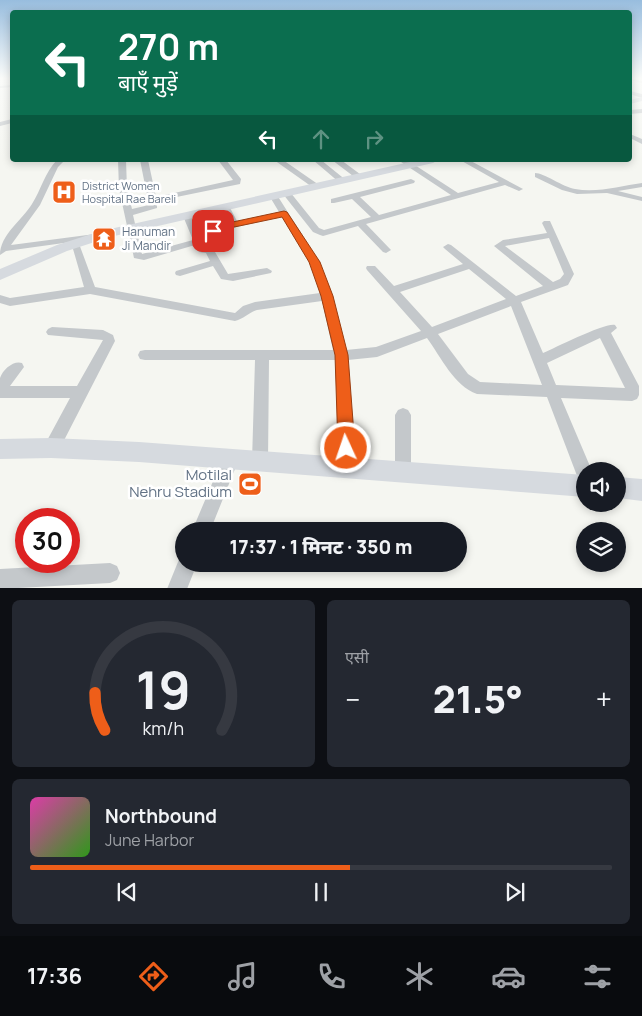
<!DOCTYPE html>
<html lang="hi">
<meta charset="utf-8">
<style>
body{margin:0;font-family:Manrope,"Noto Sans Devanagari",sans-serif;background:#242831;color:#f1f3f6;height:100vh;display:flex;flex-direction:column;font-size:19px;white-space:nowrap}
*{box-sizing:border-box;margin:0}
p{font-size:16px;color:#9ea1a6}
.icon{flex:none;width:28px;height:28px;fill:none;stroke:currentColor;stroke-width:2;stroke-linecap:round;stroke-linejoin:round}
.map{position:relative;height:588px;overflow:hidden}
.side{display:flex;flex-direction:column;gap:12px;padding:12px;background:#0d0f14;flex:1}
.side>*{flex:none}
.banner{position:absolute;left:10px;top:10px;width:622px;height:152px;border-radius:5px;box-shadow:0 2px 8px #0003;background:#0b6e4f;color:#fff;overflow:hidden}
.fabs{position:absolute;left:576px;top:462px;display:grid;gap:10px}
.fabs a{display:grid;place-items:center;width:50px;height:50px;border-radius:50%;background:#171b24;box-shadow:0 2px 8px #0003;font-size:25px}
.speed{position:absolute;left:15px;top:508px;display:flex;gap:10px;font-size:25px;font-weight:700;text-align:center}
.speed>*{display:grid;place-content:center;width:65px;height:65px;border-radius:50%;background:#171b24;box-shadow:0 2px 8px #0003;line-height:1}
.speed .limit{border:8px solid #d22;background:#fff;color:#111}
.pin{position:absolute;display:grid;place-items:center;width:42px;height:42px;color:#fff;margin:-21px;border-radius:10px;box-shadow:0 2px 8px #0006}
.me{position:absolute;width:55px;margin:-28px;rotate:357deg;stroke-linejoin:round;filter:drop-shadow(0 0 4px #0008)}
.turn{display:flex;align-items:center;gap:18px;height:105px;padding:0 25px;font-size:22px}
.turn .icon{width:65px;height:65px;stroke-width:2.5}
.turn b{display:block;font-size:35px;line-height:42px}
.lanes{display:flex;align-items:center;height:48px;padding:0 25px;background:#0003;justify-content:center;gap:25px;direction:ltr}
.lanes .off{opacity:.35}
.big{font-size:38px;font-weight:800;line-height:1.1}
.side .tile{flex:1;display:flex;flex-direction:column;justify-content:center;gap:8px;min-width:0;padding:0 18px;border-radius:8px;background:#242831}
.side .dial{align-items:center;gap:0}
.dial svg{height:130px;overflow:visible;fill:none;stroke:#363941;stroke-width:7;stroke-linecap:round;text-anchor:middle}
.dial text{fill:#f1f3f6;stroke:none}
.song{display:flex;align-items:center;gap:15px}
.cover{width:60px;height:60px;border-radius:8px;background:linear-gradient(135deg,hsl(320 70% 55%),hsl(110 70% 35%))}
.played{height:5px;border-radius:2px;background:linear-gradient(90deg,#ee5e19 55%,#363941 55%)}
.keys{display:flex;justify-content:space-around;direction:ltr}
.heat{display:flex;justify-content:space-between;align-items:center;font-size:28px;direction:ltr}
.side .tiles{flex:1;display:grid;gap:12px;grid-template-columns:1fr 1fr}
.tile:last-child{grid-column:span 2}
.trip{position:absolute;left:175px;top:522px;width:292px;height:50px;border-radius:25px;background:#171b24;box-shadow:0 2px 8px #0003;font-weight:800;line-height:50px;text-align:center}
.menu{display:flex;height:80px;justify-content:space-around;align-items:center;background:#090b0e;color:#9ea1a6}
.menu .icon{width:35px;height:35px}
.menu .on{color:#ee5e19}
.menu b{font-size:22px;color:#f1f3f6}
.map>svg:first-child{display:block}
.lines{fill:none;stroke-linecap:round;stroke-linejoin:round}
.minor{fill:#c4c8cb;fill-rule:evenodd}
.major{fill:#d6dadf;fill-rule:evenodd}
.highway{fill:#d6dadf;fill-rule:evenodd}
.route{fill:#ee5e19;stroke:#9b3d10}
.labels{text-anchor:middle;stroke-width:5;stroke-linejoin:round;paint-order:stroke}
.far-poi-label{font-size:11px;fill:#627285;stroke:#fff;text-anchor:start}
.poi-label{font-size:12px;fill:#627285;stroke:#fff;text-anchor:start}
.near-poi-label{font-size:15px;fill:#627285;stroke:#fff;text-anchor:end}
</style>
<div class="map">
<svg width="642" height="589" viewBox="0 0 642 589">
<rect width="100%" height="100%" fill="#f5f6f1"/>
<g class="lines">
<path class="minor" d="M630 78 642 81V83L630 80Z
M12 85V87L0 88V86Z
M630 91 642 94V98L630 94Z
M642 109V113L630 114V110Z
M12 119V123L0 126V122Z
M630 134 642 139V144L630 138Z
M57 160H65L58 167 40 205 11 245 95 234V238L78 241 95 287 235 313 243 306 255 302 320 293 310 263 282 217 218 231 225 246 215 252 228 274 267 268 272 271 271 273 233 281 221 279 213 266 180 276 176 275 175 273 176 271 210 261 206 253 199 252 195 245 144 260 134 258 119 189 118 160H126L127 189 132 209 149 205 140 160H148L156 197 233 180 218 160H226L241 179 240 184 157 201V208L133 215 142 254 193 240 183 216 187 213 191 216 206 248 215 245 208 231 211 227 229 223 222 208 223 206H229L237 221 279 212 270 197 277 195 320 263 333 296 346 350 376 347 421 331 367 270 366 268 367 266H375L394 286 463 264 445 249 443 247 448 244 451 245 516 296 543 286 494 246 503 240 547 233 542 223 544 221H550L574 274 568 285 521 302 543 353C555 348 606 322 615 325L617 328 611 333 639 386V395L637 399 632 401 561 398 592 471H585V483L579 481 547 397 477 394C454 386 441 357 427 338L377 357 348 360 356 467 354 473 348 475 342 473 340 467 335 360H269L268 461 266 467 260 469 254 467 252 461 255 360H145L140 359 138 355 140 351 145 350H333L322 301 257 310C248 313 244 319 235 321L90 294 10 306 0 303V295L10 298 84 287 71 242 6 251 0 255C0 235 22 220 32 204 41 190 45 172 57 160ZM549 238 564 274 560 279 553 282 505 246ZM469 269 506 299 432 327 400 292ZM511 306 542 385 480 382 468 374 438 334ZM600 338 625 388 556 385 547 363Z
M274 160H283L322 187 315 189Z
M313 160H321L347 181 340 183Z
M332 160H341L364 177 357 179Z
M398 160H407L458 193 499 182 460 160H469L523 189 519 191 505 185 366 224 391 250 386 253 383 252 358 226 323 236 320 235 313 232 283 194 290 192 319 228 324 230 371 217 352 199 334 203H331V199L411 179 415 181 414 183 360 197 379 215 451 195Z
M535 173C544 173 563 187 575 189 597 193 621 186 642 183V187L618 191 642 197V201L607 193 577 194 562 190 535 177Z
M52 327 103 330 113 335 115 341 57 454 51 456 45 454 43 448 70 398H0C0 393 0 383 0 378 3 369 14 360 22 363L24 367 10 386H77L103 340 48 335 46 332 48 329Z
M403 408 408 410 411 415V471L409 477 403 479 397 477 395 471V415L398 410Z
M231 451 237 453 239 459 210 531H192L225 453Z
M184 556V564H197L187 589H167L180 557Z
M110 563 117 566 120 573 117 580 110 583 0 589V569Z"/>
<path class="major" d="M51 438 139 442 585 475V497L139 462 51 458 0 459V439Z
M618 477 642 479V501L618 498Z"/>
<path class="highway" d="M642 97V101L630 104V100Z
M419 160H438L433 163 110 237 67 251 0 280V269L57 245 101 231Z"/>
</g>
<linearGradient id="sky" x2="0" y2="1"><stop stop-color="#98bdde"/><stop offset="0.49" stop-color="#fafbf9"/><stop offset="1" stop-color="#fafbf9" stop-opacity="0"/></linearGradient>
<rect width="642" height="160" fill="url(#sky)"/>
<path class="route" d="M284 211 287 212 320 262 333 296 348 355 355 448 352 454 346 456 341 454 338 448 335 355 321 296 309 262 282 217 220 230 213 234 208 231 214 226Z"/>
<defs>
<g id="hospital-square" transform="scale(1.25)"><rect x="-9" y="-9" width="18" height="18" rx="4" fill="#ee5e19" stroke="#fff"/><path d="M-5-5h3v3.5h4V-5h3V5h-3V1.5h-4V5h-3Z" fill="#fff"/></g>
<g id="temple-square" transform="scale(1.25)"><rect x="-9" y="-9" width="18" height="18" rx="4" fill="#ee5e19" stroke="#fff"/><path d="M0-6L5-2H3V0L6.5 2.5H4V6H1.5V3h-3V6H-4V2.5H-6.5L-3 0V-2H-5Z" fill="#fff"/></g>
<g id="stadium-square" transform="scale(1.25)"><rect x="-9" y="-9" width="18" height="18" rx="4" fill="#ee5e19" stroke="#fff"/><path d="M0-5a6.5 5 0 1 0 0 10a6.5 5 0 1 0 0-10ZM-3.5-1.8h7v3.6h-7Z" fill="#fff"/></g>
</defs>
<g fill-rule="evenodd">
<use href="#hospital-square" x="64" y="192"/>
<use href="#temple-square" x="104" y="239"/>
<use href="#stadium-square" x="250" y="484"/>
</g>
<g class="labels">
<g class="far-poi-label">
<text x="82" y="190">District Women<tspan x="82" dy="13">Hospital Rae Bareli</tspan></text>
</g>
<g class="poi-label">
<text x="122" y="236">Hanuman<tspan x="122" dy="14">Ji Mandir</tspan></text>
</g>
<g class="near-poi-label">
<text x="232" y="480">Motilal<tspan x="232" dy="17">Nehru Stadium</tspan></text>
</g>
</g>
</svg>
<div class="fabs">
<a><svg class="icon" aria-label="sound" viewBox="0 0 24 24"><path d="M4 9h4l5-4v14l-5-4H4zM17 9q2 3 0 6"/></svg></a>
<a><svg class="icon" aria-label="layers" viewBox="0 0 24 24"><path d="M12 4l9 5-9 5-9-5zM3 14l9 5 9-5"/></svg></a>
</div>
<div class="speed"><div class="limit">30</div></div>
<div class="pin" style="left:213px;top:231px;background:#d93025"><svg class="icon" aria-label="arrive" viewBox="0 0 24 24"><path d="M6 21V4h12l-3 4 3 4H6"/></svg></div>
<svg class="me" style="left:346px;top:448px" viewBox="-20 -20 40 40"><circle r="17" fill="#ee5e19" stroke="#fff" stroke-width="3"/><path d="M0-11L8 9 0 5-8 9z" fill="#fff"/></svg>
<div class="trip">17:37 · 1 मिनट · 350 m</div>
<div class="banner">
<div class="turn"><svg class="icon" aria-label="left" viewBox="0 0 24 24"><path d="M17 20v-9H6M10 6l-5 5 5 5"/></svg><div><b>270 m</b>बाएँ मुड़ें</div></div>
<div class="lanes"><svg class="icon" aria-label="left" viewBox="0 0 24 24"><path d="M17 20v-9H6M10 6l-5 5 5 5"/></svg><svg class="icon off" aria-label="ahead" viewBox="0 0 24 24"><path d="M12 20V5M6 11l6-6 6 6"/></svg><svg class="icon off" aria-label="right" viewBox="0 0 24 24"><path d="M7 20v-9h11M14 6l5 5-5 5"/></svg></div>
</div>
</div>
<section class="side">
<div class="tiles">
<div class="tile dial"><svg viewBox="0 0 100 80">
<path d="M14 69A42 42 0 1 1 86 69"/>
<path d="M14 69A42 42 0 0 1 8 46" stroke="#ee5e19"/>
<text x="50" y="56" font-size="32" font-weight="700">19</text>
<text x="50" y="72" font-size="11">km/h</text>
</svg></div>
<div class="tile"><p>एसी</p>
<div class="heat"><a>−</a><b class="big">21.5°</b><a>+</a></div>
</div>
<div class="tile">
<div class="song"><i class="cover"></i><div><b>Northbound</b><p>June Harbor</p></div></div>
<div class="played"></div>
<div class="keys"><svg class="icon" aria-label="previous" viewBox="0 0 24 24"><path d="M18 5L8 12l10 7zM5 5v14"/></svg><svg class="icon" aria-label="pause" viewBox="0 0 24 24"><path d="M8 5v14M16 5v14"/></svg><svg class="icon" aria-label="next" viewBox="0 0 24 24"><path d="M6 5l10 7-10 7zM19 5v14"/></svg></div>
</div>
</div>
</section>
<nav class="menu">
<b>17:36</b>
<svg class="icon on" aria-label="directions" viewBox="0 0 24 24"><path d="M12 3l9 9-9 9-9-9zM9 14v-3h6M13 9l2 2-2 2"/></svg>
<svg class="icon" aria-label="music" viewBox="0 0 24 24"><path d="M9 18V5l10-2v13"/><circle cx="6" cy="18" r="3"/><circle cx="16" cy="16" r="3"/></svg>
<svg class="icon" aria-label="phone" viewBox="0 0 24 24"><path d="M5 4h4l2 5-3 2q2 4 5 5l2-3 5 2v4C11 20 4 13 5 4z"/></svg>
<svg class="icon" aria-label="climate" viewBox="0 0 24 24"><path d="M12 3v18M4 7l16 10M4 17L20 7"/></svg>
<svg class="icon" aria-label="car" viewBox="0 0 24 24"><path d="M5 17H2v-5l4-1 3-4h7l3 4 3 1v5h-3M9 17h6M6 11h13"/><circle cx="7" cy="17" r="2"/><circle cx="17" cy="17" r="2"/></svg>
<svg class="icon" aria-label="filters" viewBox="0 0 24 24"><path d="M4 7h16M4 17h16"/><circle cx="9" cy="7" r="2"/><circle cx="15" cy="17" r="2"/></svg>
</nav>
